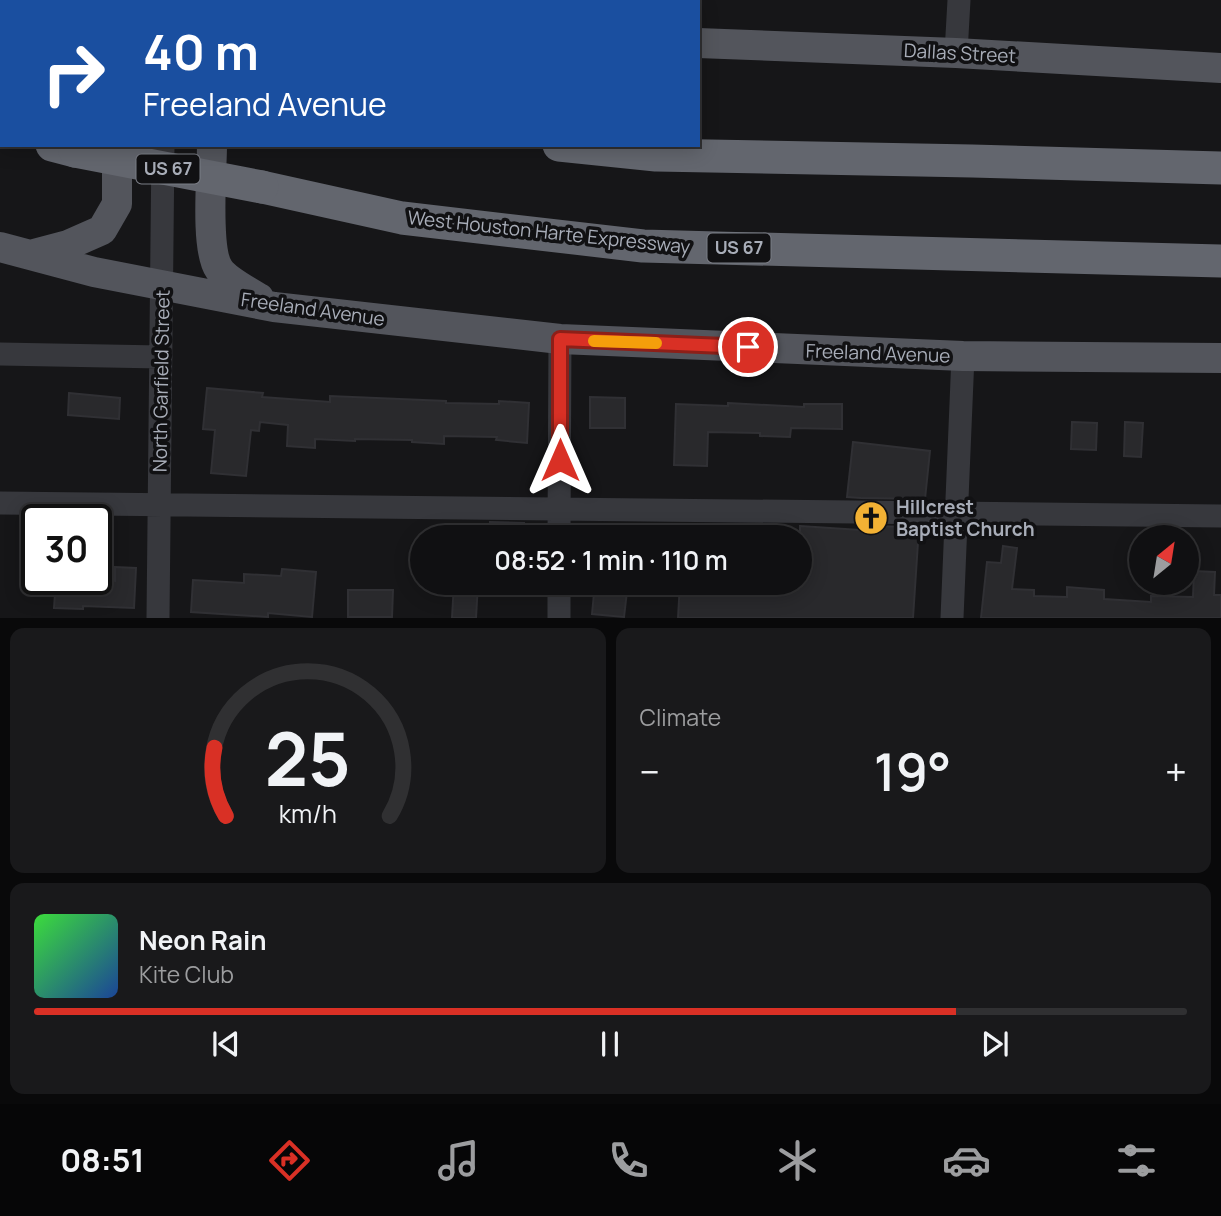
<!DOCTYPE html>
<meta charset="utf-8">
<style>
body{margin:0;font-family:Manrope,sans-serif;background:#19191b;color:#f1f3f6;height:100vh;display:flex;flex-direction:column;font-size:26px;white-space:nowrap}
*{box-sizing:border-box;margin:0}
p{font-size:23px;color:#9c9d9f}
.icon{flex:none;width:38px;height:38px;fill:none;stroke:currentColor;stroke-width:2;stroke-linecap:round;stroke-linejoin:round}
.map{position:relative;height:618px;overflow:hidden}
.drawer{display:flex;flex-direction:column;gap:10px;padding:10px;background:#09090a;flex:1}
.drawer>*{flex:none}
.top-card{position:absolute;left:0px;top:0px;width:700px;height:147px;box-shadow:0 4px 18px #0003,0 0 0 2px #303032;background:#1a4fa0;color:#fff;overflow:hidden}
.needle{width:46px;rotate:30deg}
.tools{position:absolute;left:1129px;top:525px;display:grid;gap:14px}
.tools a{display:grid;place-items:center;width:70px;height:70px;border-radius:50%;background:#101012;box-shadow:0 4px 18px #0003,0 0 0 2px #303032;font-size:35px}
.speed{position:absolute;left:21px;top:504px;display:flex;gap:14px;font-size:35px;font-weight:700;text-align:center}
.speed>*{display:grid;place-content:center;width:91px;height:91px;border-radius:50%;background:#101012;box-shadow:0 4px 18px #0003,0 0 0 2px #303032;line-height:1}
.speed .limit{border:4px solid #111;border-radius:10px;background:#fff;color:#111}
.pin{position:absolute;display:grid;place-items:center;width:60px;height:60px;color:#fff;margin:-30px;border:4px solid #fff;border-radius:50%;box-shadow:0 2px 7px #0007}
.me{position:absolute;width:77px;margin:-38px;rotate:0deg;stroke-linejoin:round;filter:drop-shadow(0 0 5px #0008)}
.turn{display:flex;align-items:center;gap:24px;height:147px;padding:0 28px;font-size:32px}
.turn .icon{width:91px;height:91px;stroke-width:2.5}
.turn b{display:block;font-size:49px;line-height:60px}
.big{font-size:52px;font-weight:600;line-height:1.1}
.drawer .tile{flex:1;display:flex;flex-direction:column;justify-content:center;gap:10px;min-width:0;padding:0 24px;border-radius:14px;background:#19191b}
.drawer .dial{align-items:center;gap:0}
.dial svg{height:182px;overflow:visible;fill:none;stroke:#303032;stroke-width:7;stroke-linecap:round;text-anchor:middle}
.dial text{fill:#f1f3f6;stroke:none}
.song{display:flex;align-items:center;gap:21px}
.cover{width:84px;height:84px;border-radius:10px;background:linear-gradient(135deg,hsl(120 70% 55%),hsl(220 70% 35%))}
.played{height:7px;border-radius:4px;background:linear-gradient(90deg,#d93025 80%,#303032 80%)}
.keys{display:flex;justify-content:space-around;direction:ltr}
.heat{display:flex;justify-content:space-between;align-items:center;font-size:38px;direction:ltr}
.drawer .tiles{flex:1;display:grid;gap:10px;grid-template-columns:1fr 1fr}
.tile:last-child{grid-column:span 2}
.trip{position:absolute;left:410px;top:525px;width:402px;height:70px;border-radius:35px;background:#101012;box-shadow:0 4px 18px #0003,0 0 0 2px #303032;font-weight:600;line-height:70px;text-align:center}
.tabs{display:flex;height:112px;justify-content:space-around;align-items:center;background:#060607;color:#9c9d9f}
.tabs .icon{width:49px;height:49px}
.tabs .active{color:#d93025}
.tabs b{font-size:32px;color:#f1f3f6}
.map>svg:first-child{display:block}
.building{fill:#29292c;stroke:#303034;stroke-width:2}
.lines{fill:none;stroke-linecap:round;stroke-linejoin:round}
.minor{stroke:#37383d;stroke-width:23}
.major{stroke:#53555c;stroke-width:30}
.highway{stroke:#63666e;stroke-width:33}
.highway-bridge{stroke:#63666e;stroke-width:33}
.route-casing{stroke:#8d1f18;stroke-width:18}
.route{stroke:#d93025;stroke-width:12}
.slow{stroke:#f59e0b;stroke-width:12}
.labels{text-anchor:middle;stroke-width:7;stroke-linejoin:round;paint-order:stroke}
.shield{fill:#111113;stroke:#7b7e86;stroke-width:2}
.shield-label{font-size:18px;font-weight:bold;fill:#a8adb8}
.street-label{font-size:19px;fill:#a8adb8;stroke:#111113}
.poi-label{font-size:19px;font-weight:bold;fill:#a8adb8;stroke:#111113;text-anchor:start}
</style>
<div class="map">
<svg width="1221" height="618" viewBox="0 0 1221 618">
<rect width="100%" height="100%" fill="#161618"/>
<path class="building" d="M207 388 263 393 262 397 330 402V396L446 401V403L499 404V401L529 403 527 443 496 440 497 437 444 436V444L412 442V440L355 439V441L315 439V448L287 446 288 425 260 422 259 431 251 430 246 476 211 473 215 430 203 429Z
M69 393 120 398 119 419 68 415Z
M590 397 625 398V428H590Z
M728 403 804 407V404H842V429L791 428 790 437 760 436V433L708 432 707 466 674 465 676 404 728 406Z
M1072 422 1097 423 1096 450 1071 449Z
M1125 422 1143 423 1141 457 1124 456Z
M853 442 930 451 925 499 861 498 847 497Z
M490 522 524 523V537H490Z
M684 524 781 525V537H683Z
M800 526 860 530V526L919 527 913 618H678L680 583H800Z
M1003 546 1017 548 1012 589 1034 590V596L1067 597V587L1104 590V599L1151 602V596L1193 597 1194 571 1215 572 1214 595H1221V618H981L987 562 1001 563Z
M115 567 136 568 134 608 83 606V609L54 608 56 579 115 581Z
M282 569 316 572 312 617 268 613V617L191 612 193 580 244 583V574L281 576Z
M454 583H478L476 618H452Z
M595 583H628L624 617 592 614Z
M348 590H393L392 617H348Z"/>
<g class="lines">
<path class="minor" d="M164 2V0
M569 2V0
M956 53 959 0
M0 354 161 357
M0 503 1221 516
M559 537 560 339
M158 618 163 145
M559 618V583
M952 618 963 356"/>
<path class="major" d="M313 0 321 2
M117 2V0
M278 2 283 0
M698 43 956 53 1221 68
M212 145C212 172 205 249 219 269 226 280 248 291 259 298
M0 247 94 272 274 307 560 339 963 356 1221 358
M34 254 68 245 102 230 117 204V145"/>
<path class="highway" d="M0 43H2
M0 132H2
M52 145 75 151
M559 145 656 155 972 161 1221 168
M262 187 402 218 643 246 1221 261"/>
<path class="highway-bridge" d="M75 151 262 187"/>
</g>
<g class="lines">
<g class="route-casing">
<path id="route" d="M560 460V339L748 347"/>
</g>
<use href="#route" class="route"/>
<path class="slow" d="M594 341 656 343"/>
</g>
<defs>
<g id="church-disc" transform="scale(1.75)"><circle r="9.5" fill="#f2b134" stroke="#111113"/><path d="M-1.2-6h2.4v3.5h3.3v2.4h-3.3V6h-2.4V-.1h-3.3v-2.4h3.3Z" fill="#111"/></g>
</defs>
<g fill-rule="evenodd">
<use href="#church-disc" x="871" y="518"/>
</g>
<g class="labels">
<g class="shield">
<rect x="136.5" y="154.5" width="63" height="29" rx="5"/>
<rect x="707.5" y="233.5" width="63" height="29" rx="5"/>
</g>
<g class="shield-label">
<text x="168" y="175">US 67</text>
<text x="739" y="254">US 67</text>
</g>
<g class="street-label">
<text transform="translate(960 53) rotate(3)" y="7">Dallas Street</text>
<text transform="translate(549 232) rotate(6)" y="7">West Houston Harte Expressway</text>
<text transform="translate(313 309) rotate(8)" y="7">Freeland Avenue</text>
<text transform="translate(878 353) rotate(2)" y="7">Freeland Avenue</text>
<text transform="translate(161 381) rotate(-89)" y="7">North Garfield Street</text>
</g>
<g class="poi-label">
<text x="896" y="514">Hillcrest<tspan x="896" dy="22">Baptist Church</tspan></text>
</g>
</g>
</svg>
<div class="tools">
<a><svg class="needle" viewBox="-14 -14 28 28"><path d="M0-13l5 13h-10z" fill="#e53935"/><path d="M0 13l5-13h-10z" fill="#9c9d9f"/></svg></a>
</div>
<div class="speed"><div class="limit">30</div></div>
<div class="pin" style="left:748px;top:347px;background:#d93025"><svg class="icon" aria-label="arrive" viewBox="0 0 24 24"><path d="M6 21V4h12l-3 4 3 4H6"/></svg></div>
<svg class="me" style="left:560px;top:460px" viewBox="-20 -20 40 40"><path d="M0-17L14 15 0 8-14 15z" fill="#d93025" stroke="#fff" stroke-width="4"/></svg>
<div class="trip">08:52 · 1 min · 110 m</div>
<div class="top-card">
<div class="turn"><svg class="icon" aria-label="right" viewBox="0 0 24 24"><path d="M7 20v-9h11M14 6l5 5-5 5"/></svg><div><b>40 m</b>Freeland Avenue</div></div>
</div>
</div>
<section class="drawer">
<div class="tiles">
<div class="tile dial"><svg viewBox="0 0 100 80">
<path d="M14 69A42 42 0 1 1 86 69"/>
<path d="M14 69A42 42 0 0 1 9 39" stroke="#d93025"/>
<text x="50" y="56" font-size="32" font-weight="700">25</text>
<text x="50" y="72" font-size="11">km/h</text>
</svg></div>
<div class="tile"><p>Climate</p>
<div class="heat"><a>−</a><b class="big">19°</b><a>+</a></div>
</div>
<div class="tile">
<div class="song"><i class="cover"></i><div><b>Neon Rain</b><p>Kite Club</p></div></div>
<div class="played"></div>
<div class="keys"><svg class="icon" aria-label="previous" viewBox="0 0 24 24"><path d="M18 5L8 12l10 7zM5 5v14"/></svg><svg class="icon" aria-label="pause" viewBox="0 0 24 24"><path d="M8 5v14M16 5v14"/></svg><svg class="icon" aria-label="next" viewBox="0 0 24 24"><path d="M6 5l10 7-10 7zM19 5v14"/></svg></div>
</div>
</div>
</section>
<nav class="tabs">
<b>08:51</b>
<svg class="icon active" aria-label="directions" viewBox="0 0 24 24"><path d="M12 3l9 9-9 9-9-9zM9 14v-3h6M13 9l2 2-2 2"/></svg>
<svg class="icon" aria-label="music" viewBox="0 0 24 24"><path d="M9 18V5l10-2v13"/><circle cx="6" cy="18" r="3"/><circle cx="16" cy="16" r="3"/></svg>
<svg class="icon" aria-label="phone" viewBox="0 0 24 24"><path d="M5 4h4l2 5-3 2q2 4 5 5l2-3 5 2v4C11 20 4 13 5 4z"/></svg>
<svg class="icon" aria-label="climate" viewBox="0 0 24 24"><path d="M12 3v18M4 7l16 10M4 17L20 7"/></svg>
<svg class="icon" aria-label="car" viewBox="0 0 24 24"><path d="M5 17H2v-5l4-1 3-4h7l3 4 3 1v5h-3M9 17h6M6 11h13"/><circle cx="7" cy="17" r="2"/><circle cx="17" cy="17" r="2"/></svg>
<svg class="icon" aria-label="filters" viewBox="0 0 24 24"><path d="M4 7h16M4 17h16"/><circle cx="9" cy="7" r="2"/><circle cx="15" cy="17" r="2"/></svg>
</nav>
